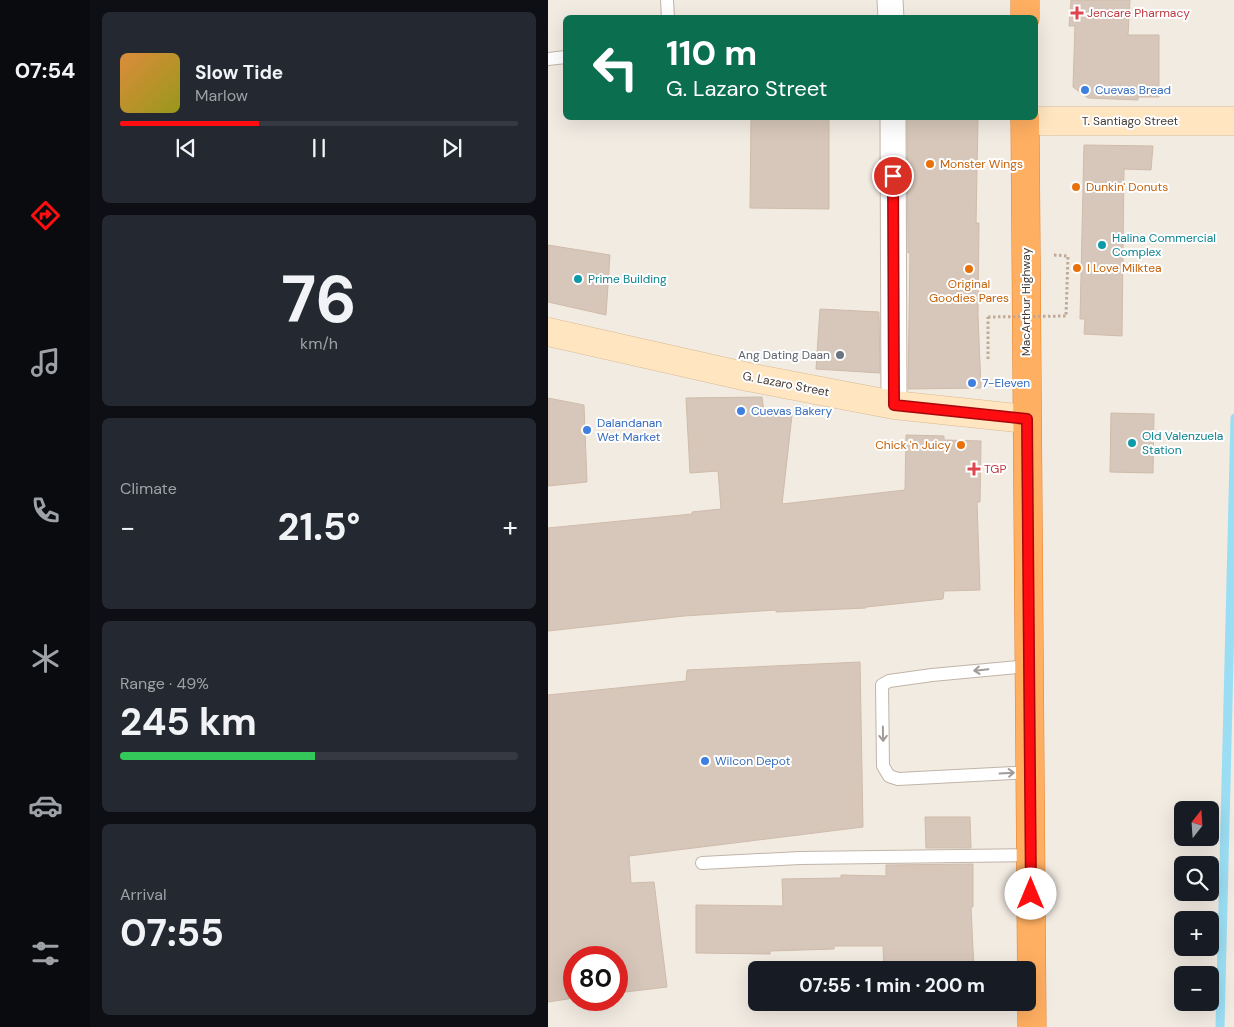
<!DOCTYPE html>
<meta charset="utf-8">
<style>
body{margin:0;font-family:"DM Sans",sans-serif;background:#242831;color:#f1f3f6;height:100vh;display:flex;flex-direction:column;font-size:19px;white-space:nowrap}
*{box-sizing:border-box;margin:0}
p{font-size:16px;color:#9ea1a6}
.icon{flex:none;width:28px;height:28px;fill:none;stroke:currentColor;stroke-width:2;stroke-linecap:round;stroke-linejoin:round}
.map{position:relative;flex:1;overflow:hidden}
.sheet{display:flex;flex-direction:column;gap:12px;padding:12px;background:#0d0f14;width:458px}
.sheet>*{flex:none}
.banner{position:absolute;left:15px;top:15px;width:475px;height:105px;border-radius:8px;box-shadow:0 5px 20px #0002;background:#0b6e4f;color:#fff;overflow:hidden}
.needle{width:32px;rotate:17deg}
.tools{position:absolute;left:626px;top:801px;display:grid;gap:10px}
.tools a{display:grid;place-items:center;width:45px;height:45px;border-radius:8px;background:#171b24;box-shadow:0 5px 20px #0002;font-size:25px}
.speed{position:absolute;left:15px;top:946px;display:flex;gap:10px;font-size:25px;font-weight:700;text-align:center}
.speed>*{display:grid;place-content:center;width:65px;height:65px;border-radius:50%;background:#171b24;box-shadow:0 5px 20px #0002;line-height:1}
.speed .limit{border:8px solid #d22;background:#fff;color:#111}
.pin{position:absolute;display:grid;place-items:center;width:42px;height:42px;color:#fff;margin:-21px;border:2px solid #fff;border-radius:50%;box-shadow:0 1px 5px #0007}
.me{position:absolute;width:55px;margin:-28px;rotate:0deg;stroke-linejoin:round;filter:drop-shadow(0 0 4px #0008)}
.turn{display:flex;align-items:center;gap:18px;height:105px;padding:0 20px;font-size:22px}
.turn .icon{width:65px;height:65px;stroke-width:2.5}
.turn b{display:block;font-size:35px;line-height:42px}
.big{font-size:38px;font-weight:700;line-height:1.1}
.sheet .tile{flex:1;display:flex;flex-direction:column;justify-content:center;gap:8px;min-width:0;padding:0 18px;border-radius:8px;background:#242831}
.sheet .dial{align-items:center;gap:0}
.dial b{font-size:65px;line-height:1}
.song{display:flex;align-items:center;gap:15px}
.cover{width:60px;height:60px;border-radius:8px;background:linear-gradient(135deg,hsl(30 70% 55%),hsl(60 70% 35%))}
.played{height:5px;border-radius:2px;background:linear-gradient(90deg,#ff0d11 35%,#363941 35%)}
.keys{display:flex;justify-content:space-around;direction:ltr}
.heat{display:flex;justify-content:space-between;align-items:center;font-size:28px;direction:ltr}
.charge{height:8px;border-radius:4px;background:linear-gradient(90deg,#34c759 49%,#363941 0)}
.trip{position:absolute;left:200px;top:961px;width:288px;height:50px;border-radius:8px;background:#171b24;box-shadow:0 5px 20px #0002;font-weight:700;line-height:50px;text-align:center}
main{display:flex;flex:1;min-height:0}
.tab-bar{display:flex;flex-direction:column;width:90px;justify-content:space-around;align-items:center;background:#090b0e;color:#9ea1a6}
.tab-bar .icon{width:35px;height:35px}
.tab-bar .current{color:#ff0d11}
.tab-bar b{font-size:22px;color:#f1f3f6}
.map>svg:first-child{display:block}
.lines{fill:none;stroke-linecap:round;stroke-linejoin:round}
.stream{stroke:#9bdef3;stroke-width:9}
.building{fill:#d7c7ba;stroke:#cfbbaa}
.lane-casing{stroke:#c1b4a8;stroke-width:14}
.street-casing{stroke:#c1b4a8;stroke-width:27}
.secondary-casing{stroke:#d8ba92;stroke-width:29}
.highway-casing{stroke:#e4802b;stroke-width:29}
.path{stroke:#c0aa95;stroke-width:3;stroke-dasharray:2.5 2.5;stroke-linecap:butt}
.lane{stroke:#fff;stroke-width:12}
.street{stroke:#fff;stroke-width:25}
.secondary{stroke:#ffe5c0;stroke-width:28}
.highway{stroke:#ffaf61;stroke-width:28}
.path-bridge{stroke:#c0aa95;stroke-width:3;stroke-dasharray:2.5 2.5;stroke-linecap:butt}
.oneway{stroke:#a29c99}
.route-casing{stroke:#a6080b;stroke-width:12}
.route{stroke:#ff0d11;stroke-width:9}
.health-dot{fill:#e0444e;stroke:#fff;stroke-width:2}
.shop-dot{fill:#3f7fe0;stroke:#fff;stroke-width:2}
.food-dot{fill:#e8710a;stroke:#fff;stroke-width:2}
.culture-dot{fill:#0f9aa8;stroke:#fff;stroke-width:2}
.worship-dot{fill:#6b7280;stroke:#fff;stroke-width:2}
.labels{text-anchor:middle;stroke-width:4;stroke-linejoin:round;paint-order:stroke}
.health-label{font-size:12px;fill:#be3a42;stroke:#fff;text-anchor:start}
.shop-label{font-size:12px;fill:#366cbe;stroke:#fff;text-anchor:start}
.street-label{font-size:12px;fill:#443a33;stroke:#fff}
.food-label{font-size:12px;fill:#c56008;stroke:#fff;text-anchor:start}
.culture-label{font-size:12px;fill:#0d838f;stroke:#fff;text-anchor:start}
.worship-label{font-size:12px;fill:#5b616d;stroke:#fff;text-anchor:end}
</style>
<main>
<nav class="tab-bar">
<b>07:54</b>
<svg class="icon current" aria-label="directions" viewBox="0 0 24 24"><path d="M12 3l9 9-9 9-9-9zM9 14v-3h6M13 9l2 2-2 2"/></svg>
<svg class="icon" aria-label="music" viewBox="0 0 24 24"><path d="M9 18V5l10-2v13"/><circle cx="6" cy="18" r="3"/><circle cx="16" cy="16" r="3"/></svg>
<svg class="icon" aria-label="phone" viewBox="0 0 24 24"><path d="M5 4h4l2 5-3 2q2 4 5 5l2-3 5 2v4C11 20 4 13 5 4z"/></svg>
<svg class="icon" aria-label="climate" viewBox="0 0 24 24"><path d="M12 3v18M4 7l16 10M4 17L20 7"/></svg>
<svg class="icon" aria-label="car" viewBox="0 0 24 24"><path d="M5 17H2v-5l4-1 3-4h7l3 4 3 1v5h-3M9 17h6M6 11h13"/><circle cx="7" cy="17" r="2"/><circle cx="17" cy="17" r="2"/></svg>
<svg class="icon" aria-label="filters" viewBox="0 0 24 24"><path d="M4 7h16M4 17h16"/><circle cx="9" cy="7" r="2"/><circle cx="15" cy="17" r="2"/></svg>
</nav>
<section class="sheet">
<div class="tile">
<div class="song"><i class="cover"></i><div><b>Slow Tide</b><p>Marlow</p></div></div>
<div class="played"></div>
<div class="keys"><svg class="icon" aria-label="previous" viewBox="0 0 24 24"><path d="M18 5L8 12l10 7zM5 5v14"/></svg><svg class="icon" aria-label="pause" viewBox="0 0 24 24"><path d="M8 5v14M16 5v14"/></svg><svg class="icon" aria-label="next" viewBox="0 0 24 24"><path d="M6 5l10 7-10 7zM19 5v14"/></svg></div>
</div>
<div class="tile dial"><b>76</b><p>km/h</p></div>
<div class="tile"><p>Climate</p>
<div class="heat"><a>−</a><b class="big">21.5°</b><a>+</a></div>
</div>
<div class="tile"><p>Range · 49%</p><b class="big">245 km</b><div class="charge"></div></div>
<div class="tile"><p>Arrival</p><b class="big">07:55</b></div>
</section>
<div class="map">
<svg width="687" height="1027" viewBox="0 0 687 1027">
<rect width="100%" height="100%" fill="#f2ebe2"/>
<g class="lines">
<path class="stream" d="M672 1027 687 418"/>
</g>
<path class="building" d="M523 0H582L580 35H611V97H590V100L540 98 525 87 527 26H521Z
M203 118H281V209L202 208Z
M359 118H430L428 223H431L430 315 433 388 360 389 362 253H360Z
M536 145 605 146 603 170 576 169 574 336 536 334 537 319H532Z
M0 245 62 255 58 315 0 302Z
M272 309 331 312 332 373 268 369Z
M214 397 216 411 244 415 234 504 357 490 358 435 396 436V440L433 441 432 502H429L432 590 396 591 395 599 318 607V608L228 612V610L136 616 0 631V528L144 514V512L173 509 170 471 142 473 138 398Z
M0 398 36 405 39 482 0 486Z
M563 413 606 414 605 473 562 472Z
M312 662 315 827 81 856 83 883 106 882 119 987 69 993V958H26V998L0 1002V695L138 681 139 670Z
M377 817H422L423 848H378Z
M425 864V907H423L426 970H336L335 946H286V949L222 951V954L148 953V905L235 906 234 879 293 878V875L338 876V865Z"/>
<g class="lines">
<g class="lane-casing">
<path id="lane" d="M119 0 120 18
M0 59 18 57
M481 666 384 675 341 681 334 685 335 766 341 776 350 779 482 772
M154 863 252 858 483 855"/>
</g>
<g class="street-casing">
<path id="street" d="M342 0 343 18
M345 118 346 405"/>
</g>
<g class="secondary-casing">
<path id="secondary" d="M477 121H687
M0 332 200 377 346 405 479 419"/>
</g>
<g class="highway-casing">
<path id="highway" d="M477 0V18
M477 118 484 1027"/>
</g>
<path class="path" d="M506 255 520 256 518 316
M440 359V317"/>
<use href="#lane" class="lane"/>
<use href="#street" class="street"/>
<use href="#secondary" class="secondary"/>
<use href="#highway" class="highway"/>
<path class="path-bridge" d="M440 317 518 316"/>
</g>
<defs><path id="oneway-shaft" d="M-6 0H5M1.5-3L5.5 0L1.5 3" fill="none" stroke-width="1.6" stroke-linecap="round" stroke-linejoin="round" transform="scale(1.25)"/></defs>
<g class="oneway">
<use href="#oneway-shaft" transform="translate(433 670) rotate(174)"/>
<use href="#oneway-shaft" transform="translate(335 734) rotate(89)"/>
<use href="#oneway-shaft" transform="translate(459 773) rotate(-3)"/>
</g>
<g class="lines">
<g class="route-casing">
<path id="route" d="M345 176 346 405 479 419 483 894"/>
</g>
<use href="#route" class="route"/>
</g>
<g class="health-dot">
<path d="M526.5 5.5h5v5h5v5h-5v5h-5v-5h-5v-5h5z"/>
<path d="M423.5 461.5h5v5h5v5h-5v5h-5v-5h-5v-5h5z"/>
</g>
<g class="shop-dot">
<circle cx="537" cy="90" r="5"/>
<circle cx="424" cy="383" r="5"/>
<circle cx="193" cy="411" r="5"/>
<circle cx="39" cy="430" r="5"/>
<circle cx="157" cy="761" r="5"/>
</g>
<g class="food-dot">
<circle cx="382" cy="164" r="5"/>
<circle cx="528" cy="187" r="5"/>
<circle cx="529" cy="268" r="5"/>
<circle cx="421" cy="269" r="5"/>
<circle cx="413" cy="445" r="5"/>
</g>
<g class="culture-dot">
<circle cx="554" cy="245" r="5"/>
<circle cx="30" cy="279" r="5"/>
<circle cx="584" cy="443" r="5"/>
</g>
<circle class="worship-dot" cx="292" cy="355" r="5"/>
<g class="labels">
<g class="health-label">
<text x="539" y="17">Jencare Pharmacy</text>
<text x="436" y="473">TGP</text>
</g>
<g class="shop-label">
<text x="547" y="94">Cuevas Bread</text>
<text x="434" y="387">7-Eleven</text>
<text x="203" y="415">Cuevas Bakery</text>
<text x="49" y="427">Dalandanan<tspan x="49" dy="14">Wet Market</tspan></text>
<text x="167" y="765">Wilcon Depot</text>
</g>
<g class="street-label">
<text x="582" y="125">T. Santiago Street</text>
<text transform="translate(478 302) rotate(-90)" y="4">MacArthur Highway</text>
<text transform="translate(238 384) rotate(11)" y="4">G. Lazaro Street</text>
</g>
<g class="food-label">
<text x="392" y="168">Monster Wings</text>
<text x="538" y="191">Dunkin' Donuts</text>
<text x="539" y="272">I Love Milktea</text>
<text x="421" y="288" text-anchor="middle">Original<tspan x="421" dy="14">Goodies Pares</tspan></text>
<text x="403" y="449" text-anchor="end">Chick 'n Juicy</text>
</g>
<g class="culture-label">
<text x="564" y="242">Halina Commercial<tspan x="564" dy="14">Complex</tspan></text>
<text x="40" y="283">Prime Building</text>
<text x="594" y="440">Old Valenzuela<tspan x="594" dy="14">Station</tspan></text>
</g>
<g class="worship-label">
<text x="282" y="359">Ang Dating Daan</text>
</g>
</g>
</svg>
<div class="tools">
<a><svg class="needle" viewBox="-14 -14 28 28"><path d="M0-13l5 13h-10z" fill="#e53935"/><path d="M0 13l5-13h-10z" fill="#9ea1a6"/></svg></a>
<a><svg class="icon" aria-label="search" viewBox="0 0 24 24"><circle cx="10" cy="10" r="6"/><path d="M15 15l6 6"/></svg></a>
<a>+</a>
<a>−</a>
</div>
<div class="speed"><div class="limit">80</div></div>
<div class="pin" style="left:345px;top:176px;background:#d93025"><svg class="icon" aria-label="arrive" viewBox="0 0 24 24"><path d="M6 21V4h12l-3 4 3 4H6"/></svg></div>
<svg class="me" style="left:483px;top:894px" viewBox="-20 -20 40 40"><circle r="19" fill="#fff"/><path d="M0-13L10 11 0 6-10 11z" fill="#ff0d11"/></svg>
<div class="trip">07:55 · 1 min · 200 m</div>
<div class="banner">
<div class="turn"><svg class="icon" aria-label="left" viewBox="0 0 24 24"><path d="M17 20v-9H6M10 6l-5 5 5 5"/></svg><div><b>110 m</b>G. Lazaro Street</div></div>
</div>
</div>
</main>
